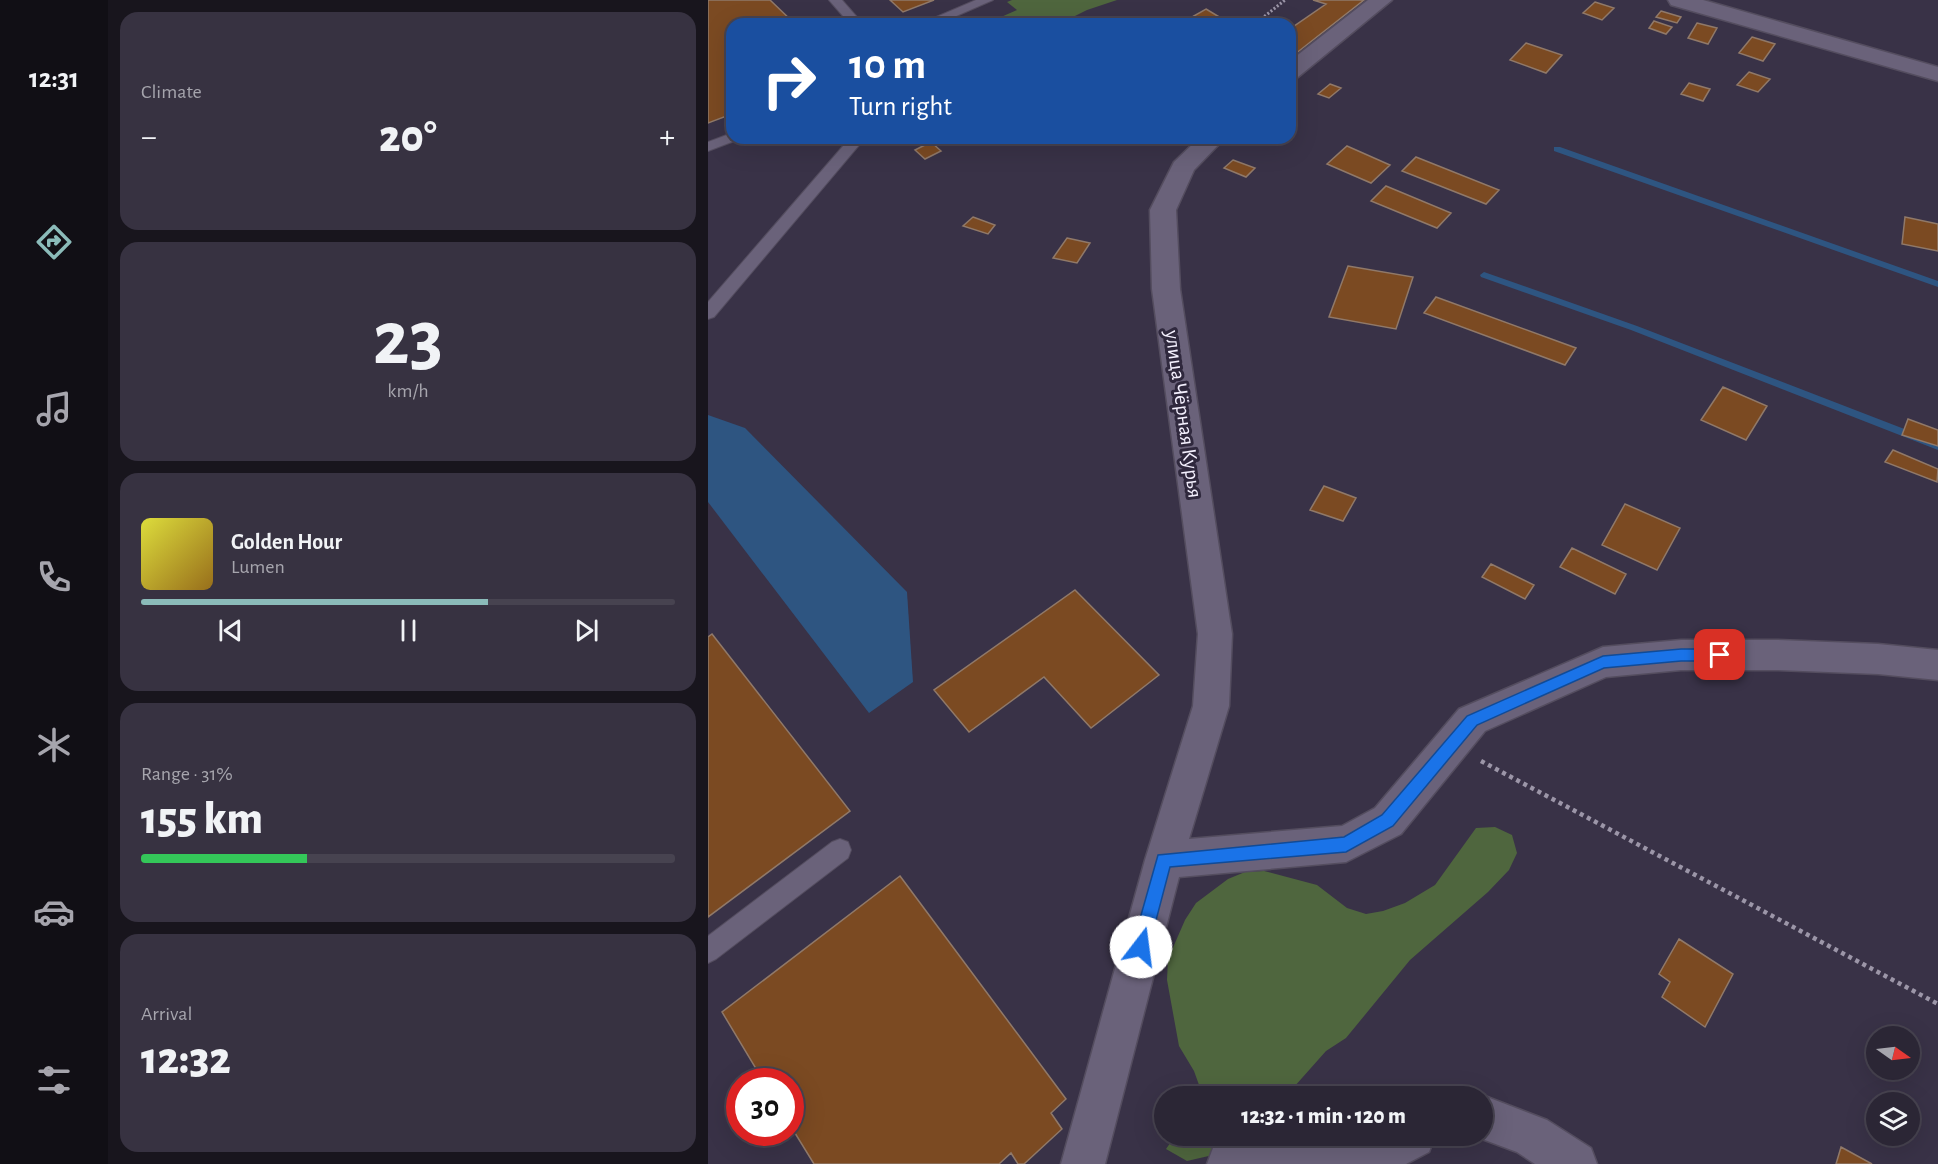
<!DOCTYPE html>
<meta charset="utf-8">
<style>
body{margin:0;font-family:"Alegreya Sans",sans-serif;background:#373241;color:#f1f3f6;height:100vh;display:flex;flex-direction:column;font-size:22px;white-space:nowrap}
*{box-sizing:border-box;margin:0}
p{font-size:20px;color:#a6a5ad}
.icon{flex:none;width:33px;height:33px;fill:none;stroke:currentColor;stroke-width:2;stroke-linecap:round;stroke-linejoin:round}
.map{position:relative;flex:1;overflow:hidden}
.side{display:flex;flex-direction:column;gap:12px;padding:12px;background:#18151d;width:600px}
.side>*{flex:none}
.guide{position:absolute;left:18px;top:18px;width:570px;height:126px;border-radius:18px;box-shadow:0 6px 24px #0002,0 0 0 2px #474350;background:#1a4fa0;color:#fff;overflow:hidden}
.needle{width:39px;rotate:104deg}
.tools{position:absolute;left:1158px;top:1026px;display:grid;gap:12px}
.tools a{display:grid;place-items:center;width:54px;height:54px;border-radius:50%;background:#2b2635;box-shadow:0 6px 24px #0002,0 0 0 2px #474350;font-size:30px}
.speed{position:absolute;left:18px;top:1068px;display:flex;gap:12px;font-size:30px;font-weight:700;text-align:center}
.speed>*{display:grid;place-content:center;width:78px;height:78px;border-radius:50%;background:#2b2635;box-shadow:0 6px 24px #0002,0 0 0 2px #474350;line-height:1}
.speed .limit{border:9px solid #d22;background:#fff;color:#111}
.pin{position:absolute;display:grid;place-items:center;width:51px;height:51px;color:#fff;margin:-26px;border-radius:12px;box-shadow:0 3px 9px #0006}
.me{position:absolute;width:66px;margin:-33px;rotate:15deg;stroke-linejoin:round;filter:drop-shadow(0 0 4px #0008)}
.turn{display:flex;align-items:center;gap:21px;height:126px;padding:0 24px;font-size:27px}
.turn .icon{width:78px;height:78px;stroke-width:2.5}
.turn b{display:block;font-size:42px;line-height:51px}
.big{font-size:45px;font-weight:800;line-height:1.1}
.side .card{flex:1;display:flex;flex-direction:column;justify-content:center;gap:9px;min-width:0;padding:0 21px;border-radius:18px;background:#373241}
.side .dial{align-items:center;gap:0}
.dial b{font-size:78px;line-height:1}
.song{display:flex;align-items:center;gap:18px}
.cover{width:72px;height:72px;border-radius:9px;background:linear-gradient(135deg,hsl(60 70% 55%),hsl(40 70% 35%))}
.played{height:6px;border-radius:3px;background:linear-gradient(90deg,#8bbbb9 65%,#474350 65%)}
.keys{display:flex;justify-content:space-around;direction:ltr}
.heat{display:flex;justify-content:space-between;align-items:center;font-size:33px;direction:ltr}
.charge{height:9px;border-radius:4px;background:linear-gradient(90deg,#34c759 31%,#474350 0)}
.trip{position:absolute;left:446px;top:1086px;width:339px;height:60px;border-radius:30px;background:#2b2635;box-shadow:0 6px 24px #0002,0 0 0 2px #474350;font-weight:800;line-height:60px;text-align:center}
main{display:flex;flex:1;min-height:0}
.tab-bar{display:flex;flex-direction:column;width:108px;justify-content:space-around;align-items:center;background:#110f15;color:#a6a5ad}
.tab-bar .icon{width:42px;height:42px}
.tab-bar .on{color:#8bbbb9}
.tab-bar b{font-size:27px;color:#f1f3f6}
.map>svg:first-child{display:block}
.green{fill:#4f663e}
.water{fill:#2e5581}
.lines{fill:none;stroke-linecap:round;stroke-linejoin:round}
.stream{fill:#2e5581;fill-rule:evenodd}
.building{fill:#7b4a22;stroke:#907969;stroke-width:1.5}
.lane-casing{stroke:#544d5f;stroke-width:2}
.street-casing{stroke:#544d5f;stroke-width:3}
.path-far1{stroke:#9c96a8;stroke-width:3;stroke-dasharray:2 2;stroke-linecap:butt}
.path{stroke:#9c96a8;stroke-width:4.5;stroke-dasharray:4 4;stroke-linecap:butt}
.lane{fill:#6a627a;fill-rule:evenodd}
.street{fill:#6a627a;fill-rule:evenodd}
.route{fill:#1a73e8;stroke:#114b97;stroke-width:1.5}
.labels{text-anchor:middle;stroke-width:6;stroke-linejoin:round;paint-order:stroke}
.street-label{font-size:21px;fill:#f4f0fe;stroke:#2f283d}
</style>
<main>
<nav class="tab-bar">
<b>12:31</b>
<svg class="icon on" aria-label="directions" viewBox="0 0 24 24"><path d="M12 3l9 9-9 9-9-9zM9 14v-3h6M13 9l2 2-2 2"/></svg>
<svg class="icon" aria-label="music" viewBox="0 0 24 24"><path d="M9 18V5l10-2v13"/><circle cx="6" cy="18" r="3"/><circle cx="16" cy="16" r="3"/></svg>
<svg class="icon" aria-label="phone" viewBox="0 0 24 24"><path d="M5 4h4l2 5-3 2q2 4 5 5l2-3 5 2v4C11 20 4 13 5 4z"/></svg>
<svg class="icon" aria-label="climate" viewBox="0 0 24 24"><path d="M12 3v18M4 7l16 10M4 17L20 7"/></svg>
<svg class="icon" aria-label="car" viewBox="0 0 24 24"><path d="M5 17H2v-5l4-1 3-4h7l3 4 3 1v5h-3M9 17h6M6 11h13"/><circle cx="7" cy="17" r="2"/><circle cx="17" cy="17" r="2"/></svg>
<svg class="icon" aria-label="filters" viewBox="0 0 24 24"><path d="M4 7h16M4 17h16"/><circle cx="9" cy="7" r="2"/><circle cx="15" cy="17" r="2"/></svg>
</nav>
<section class="side">
<div class="card"><p>Climate</p>
<div class="heat"><a>−</a><b class="big">20°</b><a>+</a></div>
</div>
<div class="card dial"><b>23</b><p>km/h</p></div>
<div class="card">
<div class="song"><i class="cover"></i><div><b>Golden Hour</b><p>Lumen</p></div></div>
<div class="played"></div>
<div class="keys"><svg class="icon" aria-label="previous" viewBox="0 0 24 24"><path d="M18 5L8 12l10 7zM5 5v14"/></svg><svg class="icon" aria-label="pause" viewBox="0 0 24 24"><path d="M8 5v14M16 5v14"/></svg><svg class="icon" aria-label="next" viewBox="0 0 24 24"><path d="M6 5l10 7-10 7zM19 5v14"/></svg></div>
</div>
<div class="card"><p>Range · 31%</p><b class="big">155 km</b><div class="charge"></div></div>
<div class="card"><p>Arrival</p><b class="big">12:32</b></div>
</section>
<div class="map">
<svg width="1230" height="1164" viewBox="0 0 1230 1164">
<rect width="100%" height="100%" fill="#393247"/>
<path class="green" d="M304 0H409L379 10 351 24H277L309 10 299 2Z
M787 827 804 835 809 853 801 870 780 892 702 960 638 1038 618 1051 578 1096H495L486 1071 471 1046 459 980 460 959 477 920 488 903 520 879 537 872 556 871 609 885 639 908 658 914 675 911 697 903 727 885 768 828Z
M467 1136H542L505 1155 479 1161 458 1149Z"/>
<path class="water" d="M0 415 37 428 199 592 205 682 161 713 0 502Z"/>
<g class="lines">
<path class="stream" d="M846 147H852L1230 281V287L846 151Z
M776 272 929 326 1230 442V450L923 330 773 277 772 275Z"/>
</g>
<path class="building" d="M0 0H62L87 24H24V114L0 123Z
M182 0H226L195 12Z
M605 0H656L582 58V29L618 4Z
M887 2 906 8 894 20 875 13Z
M498 9 523 24H484L477 21Z
M953 11 973 17 969 23 948 17Z
M946 21 964 27 958 34 941 28Z
M989 23 1009 28 1000 44 980 38Z
M1044 37 1067 44 1055 61 1031 53Z
M818 43 854 55 838 73 802 60Z
M1041 72 1062 79 1050 92 1029 85Z
M981 83 1002 89 995 101 973 94Z
M622 84 633 88 621 98 610 94Z
M223 142 233 151 217 159 207 150Z
M639 146 682 165 663 183 619 164Z
M708 157 791 190 778 204 694 171Z
M525 160 547 168 538 177 516 168Z
M678 186 743 213 729 228 663 201Z
M265 217 287 225 280 234 255 226Z
M1197 217 1230 224V251L1194 244Z
M359 238 382 243 369 263 345 258Z
M640 266 705 277 688 329 621 317Z
M728 297 868 348 857 365 716 313Z
M1015 387 1059 406 1038 440 993 420Z
M1200 419 1230 430V446L1194 435Z
M1185 450 1230 469 1229 482 1177 462Z
M616 486 648 498 635 521 602 510Z
M917 504 972 528 949 570 894 545Z
M864 548 918 574 907 594 852 567Z
M783 564 826 585 817 599 774 577Z
M367 590 451 675 383 728 336 677 261 732 226 690Z
M4 634 142 811 0 917V637Z
M192 876 358 1099 343 1113 354 1129 316 1164H310L303 1153 291 1164H106L82 1125V1082H56L14 1012Z
M971 939 1025 974 997 1027 954 997 962 982 951 974Z
M1133 1147 1164 1164H1128Z"/>
<g class="lines">
<g class="lane-casing">
<path id="lane" d="M121 0H134L155 24H142Z
M268 0H285L230 24H212Z
M24 133V138H30L29 140 0 151V142Z
M142 138H157L6 317 0 319V302Z
M132 839 140 842 143 850 140 858 8 959 0 963V936L124 842Z"/>
</g>
<g class="street-casing">
<path id="street" d="M660 0H684L590 77 582 79V61Z
M960 0H995L1230 67V81L963 5Z
M491 138H517L486 170 468 210 472 289 524 634 521 706 481 839 634 826 667 808 751 709 895 647 973 640H1070L1170 644 1230 650V680L1170 674 1070 670H973L898 677 777 731 693 834 638 862 471 877 397 1164H353L437 860 485 706 490 634 444 289 442 210 466 162Z
M774 1095 839 1120 883 1148 889 1164H827L809 1152 766 1136H774V1096H771Z
M537 1136H727L721 1152 698 1164H499L505 1148Z"/>
</g>
<path class="path-far1" d="M547 24 577 0"/>
<path class="path" d="M773 761 1230 1004"/>
<use href="#lane" class="lane"/>
<use href="#street" class="street"/>
</g>
<path class="route" d="M973 649H1012L1019 655 1012 661H973L896 668 769 725 685 826 638 852 462 867 441 947 438 953 433 955 427 953 424 947 450 855 636 837 674 815 759 716 895 656Z"/>
<g class="labels">
<g class="street-label">
<text transform="translate(476 414) rotate(82)" y="7">улица Чёрная Курья</text>
</g>
</g>
</svg>
<div class="tools">
<a><svg class="needle" viewBox="-14 -14 28 28"><path d="M0-13l5 13h-10z" fill="#e53935"/><path d="M0 13l5-13h-10z" fill="#a6a5ad"/></svg></a>
<a><svg class="icon" aria-label="layers" viewBox="0 0 24 24"><path d="M12 4l9 5-9 5-9-5zM3 14l9 5 9-5"/></svg></a>
</div>
<div class="speed"><div class="limit">30</div></div>
<div class="pin" style="left:1012px;top:655px;background:#d93025"><svg class="icon" aria-label="arrive" viewBox="0 0 24 24"><path d="M6 21V4h12l-3 4 3 4H6"/></svg></div>
<svg class="me" style="left:433px;top:947px" viewBox="-20 -20 40 40"><circle r="19" fill="#fff"/><path d="M0-13L10 11 0 6-10 11z" fill="#1a73e8"/></svg>
<div class="trip">12:32 · 1 min · 120 m</div>
<div class="guide">
<div class="turn"><svg class="icon" aria-label="right" viewBox="0 0 24 24"><path d="M7 20v-9h11M14 6l5 5-5 5"/></svg><div><b>10 m</b>Turn right</div></div>
</div>
</div>
</main>
